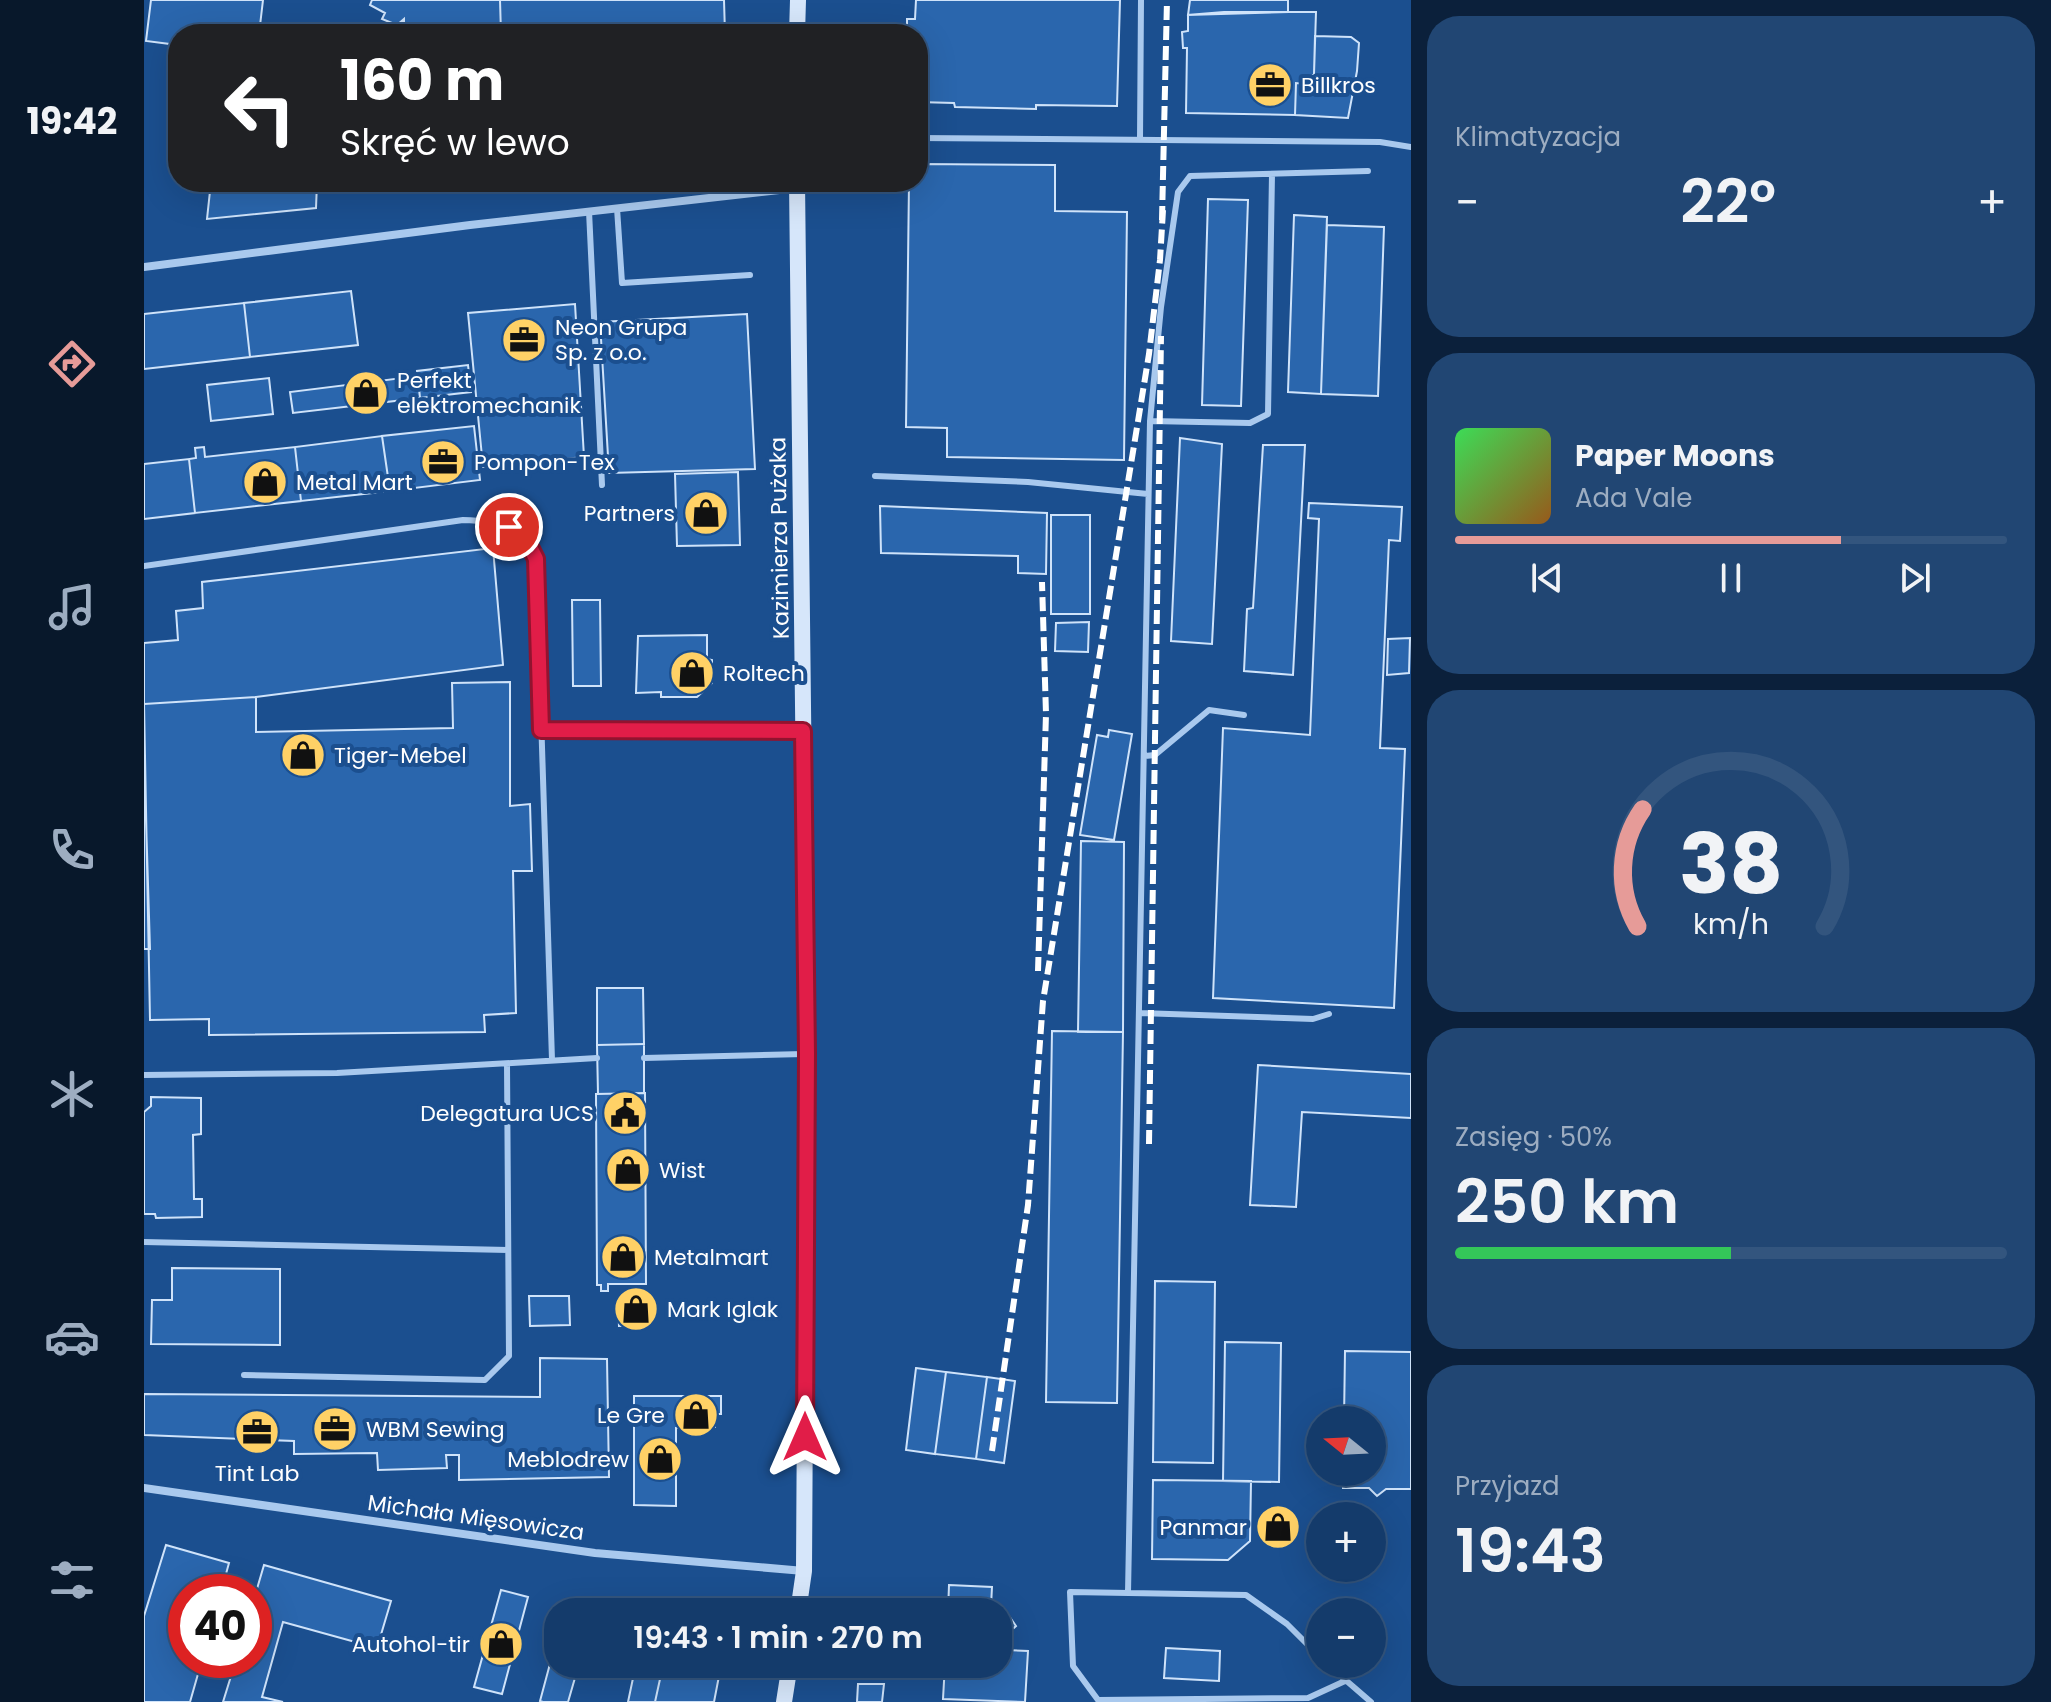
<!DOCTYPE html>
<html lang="pl">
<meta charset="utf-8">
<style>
body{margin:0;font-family:Poppins,sans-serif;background:#214673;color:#f1f3f6;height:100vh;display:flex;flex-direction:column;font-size:30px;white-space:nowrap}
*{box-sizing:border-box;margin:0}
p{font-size:26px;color:#9dadc1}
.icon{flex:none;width:44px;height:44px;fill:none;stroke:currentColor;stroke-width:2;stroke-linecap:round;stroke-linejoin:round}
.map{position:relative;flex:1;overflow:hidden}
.sheet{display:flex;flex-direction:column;gap:16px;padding:16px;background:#0b203b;width:640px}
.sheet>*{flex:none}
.hud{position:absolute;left:24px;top:24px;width:760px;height:168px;border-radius:32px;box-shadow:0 8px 32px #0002,0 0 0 2px #33557e;background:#202124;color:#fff;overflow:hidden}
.needle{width:52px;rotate:288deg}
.tools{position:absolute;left:1162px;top:1406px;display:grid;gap:16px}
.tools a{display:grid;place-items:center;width:80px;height:80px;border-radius:50%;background:#143b6b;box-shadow:0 8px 32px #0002,0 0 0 2px #33557e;font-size:40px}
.speed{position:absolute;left:24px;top:1574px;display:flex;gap:16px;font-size:40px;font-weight:700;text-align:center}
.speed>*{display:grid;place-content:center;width:104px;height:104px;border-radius:50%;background:#143b6b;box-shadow:0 8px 32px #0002,0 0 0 2px #33557e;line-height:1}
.speed .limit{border:12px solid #d22;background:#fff;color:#111}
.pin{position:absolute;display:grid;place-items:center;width:68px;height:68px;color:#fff;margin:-34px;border:4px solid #fff;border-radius:50%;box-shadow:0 2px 8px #0007}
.me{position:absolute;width:88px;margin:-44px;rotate:0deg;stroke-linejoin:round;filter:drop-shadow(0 0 6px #0008)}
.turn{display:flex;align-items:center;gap:28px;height:168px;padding:0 40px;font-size:36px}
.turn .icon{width:104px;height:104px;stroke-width:2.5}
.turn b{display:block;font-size:56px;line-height:68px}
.big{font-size:60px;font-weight:600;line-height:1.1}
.sheet .widget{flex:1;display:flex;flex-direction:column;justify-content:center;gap:12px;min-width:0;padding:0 28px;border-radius:32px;background:#214673}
.sheet .dial{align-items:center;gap:0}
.dial svg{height:208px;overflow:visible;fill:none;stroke:#33557e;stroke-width:7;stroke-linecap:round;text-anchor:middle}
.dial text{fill:#f1f3f6;stroke:none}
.song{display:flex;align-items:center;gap:24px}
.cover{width:96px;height:96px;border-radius:12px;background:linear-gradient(135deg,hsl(130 70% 55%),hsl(30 70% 35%))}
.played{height:8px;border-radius:4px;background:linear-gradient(90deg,#e69b98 70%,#33557e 70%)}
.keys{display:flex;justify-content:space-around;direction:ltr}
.heat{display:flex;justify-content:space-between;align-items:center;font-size:44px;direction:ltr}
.charge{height:12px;border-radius:6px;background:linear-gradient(90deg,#34c759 50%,#33557e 0)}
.trip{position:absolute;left:400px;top:1598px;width:468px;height:80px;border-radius:32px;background:#143b6b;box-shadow:0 8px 32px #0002,0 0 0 2px #33557e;font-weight:600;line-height:80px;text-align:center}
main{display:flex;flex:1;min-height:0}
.tabs{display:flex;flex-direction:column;width:144px;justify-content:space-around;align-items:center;background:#08182b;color:#9dadc1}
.tabs .icon{width:56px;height:56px}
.tabs .selected{color:#e69b98}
.tabs b{font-size:36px;color:#f1f3f6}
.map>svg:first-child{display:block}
.building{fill:#2a66ad;stroke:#cfe3fa;stroke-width:2}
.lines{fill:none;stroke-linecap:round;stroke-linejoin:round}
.lane{stroke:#a9c9ee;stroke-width:6}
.street{stroke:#a9c9ee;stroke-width:8}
.secondary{stroke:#d6e6fa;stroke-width:16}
.rail{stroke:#fff;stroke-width:6;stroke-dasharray:14 6;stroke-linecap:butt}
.route-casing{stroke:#92132f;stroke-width:20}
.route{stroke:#e11d48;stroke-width:14}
.labels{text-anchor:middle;stroke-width:8;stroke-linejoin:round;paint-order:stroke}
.poi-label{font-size:22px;fill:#fff;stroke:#1b4f8f;text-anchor:start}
.street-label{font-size:22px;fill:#fff;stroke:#1b4f8f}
</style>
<main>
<nav class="tabs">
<b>19:42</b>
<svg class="icon selected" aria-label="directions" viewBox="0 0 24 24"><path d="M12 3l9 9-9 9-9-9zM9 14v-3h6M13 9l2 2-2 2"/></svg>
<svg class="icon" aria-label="music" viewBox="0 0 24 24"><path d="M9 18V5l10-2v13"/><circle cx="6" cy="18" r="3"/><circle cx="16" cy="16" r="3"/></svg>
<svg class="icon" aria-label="phone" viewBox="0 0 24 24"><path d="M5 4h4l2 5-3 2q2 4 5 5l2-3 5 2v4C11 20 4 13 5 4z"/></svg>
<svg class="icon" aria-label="climate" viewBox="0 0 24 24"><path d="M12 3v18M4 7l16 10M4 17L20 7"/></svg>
<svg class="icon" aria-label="car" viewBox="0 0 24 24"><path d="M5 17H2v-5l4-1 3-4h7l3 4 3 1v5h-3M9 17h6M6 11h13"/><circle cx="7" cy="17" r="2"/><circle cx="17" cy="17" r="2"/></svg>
<svg class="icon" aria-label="filters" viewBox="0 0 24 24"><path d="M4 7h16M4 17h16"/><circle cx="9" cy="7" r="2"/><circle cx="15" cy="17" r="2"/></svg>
</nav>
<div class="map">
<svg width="1267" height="1702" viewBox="0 0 1267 1702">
<rect width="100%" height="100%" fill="#1b4f8f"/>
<path class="building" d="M7 0H119L115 34H34V45L2 41Z
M228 0H356L357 34H260V19L253 25 238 19 241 13 226 5Z
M356 0H580L581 34H357Z
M772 0H976L973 106 892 105V109L811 107 810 103 774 102V34H763V19H771Z
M1046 0H1144V12L1044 15Z
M1080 12H1172L1170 74 1161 84 1152 83 1151 115 1042 113 1043 48H1039L1038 32 1044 31V15Z
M1171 36 1207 37 1215 43 1213 71 1204 118 1151 115 1152 83 1161 84 1170 74Z
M774 164 911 165V211L983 212 980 460 803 457V428L762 427 765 182H774Z
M67 182H173L172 208 63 219Z
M1064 199 1104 200 1097 406 1058 405Z
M1150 215 1183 217 1177 394 1144 392Z
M1183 225 1240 227 1234 396 1177 394Z
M207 291 214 345 106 357 100 303Z
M100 303 106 357 0 369V314Z
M431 304 440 457 339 467 324 313Z
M603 314 611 469 465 473 456 322Z
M324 365 327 392 276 398 273 371Z
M274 376 276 398 149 413 146 392Z
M125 378 129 414 67 421 63 385Z
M330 426 336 480 246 491 238 436Z
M238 436 246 491 157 501 151 447Z
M1036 438 1078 444 1068 644 1027 641Z
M1119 445H1161L1149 675 1100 671 1103 609 1109 608Z
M60 447 61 457 151 447 157 501 51 513 45 459 52 458 51 448Z
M45 459 51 513 0 519V464Z
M594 472 596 545 533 546 531 474Z
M1165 503 1258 507 1256 541 1245 540 1236 748 1261 749 1250 1008 1069 998 1079 728 1166 735 1175 519 1164 518Z
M736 506 903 513 902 574 874 573V556L737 553Z
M907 515H946V614H907Z
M349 548 359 665 112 697 0 704V643L34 640 32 611 59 608 58 582Z
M428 600H456L457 686H429Z
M945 622 944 652 911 651 912 623Z
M563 635V659L568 660V683L553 697H517V692L492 693 494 636Z
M1266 638 1265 673 1243 675 1244 639Z
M366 682V806L386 804 388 871H369L372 1013 340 1015 341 1032 65 1035V1019L6 1020 0 704 112 697V732L309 728 308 683Z
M965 730 988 734 970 840 936 835 953 735 964 737Z
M0 755 6 949H0Z
M937 841 980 842 979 1032H934Z
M453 988H499L500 1044 453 1045Z
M908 1031 979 1032 973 1403 902 1402Z
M500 1044V1093L454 1094 453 1045Z
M1114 1065 1267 1074V1118L1158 1112 1152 1207 1106 1205Z
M501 1093 502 1284H464V1291H457V1285H453L452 1094Z
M7 1097 57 1098V1134L49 1135 50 1199H58V1217L12 1218 11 1214H0V1112L7 1106Z
M28 1268 136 1269V1345L7 1344 8 1300H28Z
M1011 1281 1071 1282 1069 1463 1009 1462Z
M385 1296H425L426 1325 386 1326Z
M503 1296 504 1325 475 1326 474 1297Z
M1081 1342 1137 1343 1135 1482 1079 1481Z
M1201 1351 1267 1352V1489H1242L1233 1496 1225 1488H1199V1472H1228V1420H1200Z
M396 1358 463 1359 465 1477 315 1480V1455H302L303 1468 234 1470 233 1453 150 1454V1441L0 1435V1394L396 1397Z
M772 1368 802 1372 791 1454 762 1450Z
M802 1372 843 1377 832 1459 791 1454Z
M843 1377 871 1381 860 1463 832 1459Z
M490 1396H577V1414H571V1427L532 1428V1506L490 1505Z
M1009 1480 1107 1481 1106 1541 1084 1560 1008 1559Z
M22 1545 85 1563 77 1592H42V1660H58L46 1702H0V1616Z
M120 1565 247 1601 233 1648 139 1622 118 1697 139 1702H79L92 1660H110V1599Z
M805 1585 848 1587 847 1606 863 1613 872 1626 862 1635V1650L884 1651 881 1702 799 1699 801 1664H854V1612H804Z
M357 1590 384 1597 358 1694 330 1687Z
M423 1602 450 1611V1612H420Z
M414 1634V1664H435L424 1702H399L396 1701Z
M1022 1648 1076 1651 1075 1681 1020 1678Z
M492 1664 518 1670 511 1702H484Z
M518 1670 546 1676 548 1671 575 1676 570 1702H511Z
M714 1684H740L738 1702H713Z"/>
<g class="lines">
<path class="lane" d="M774 138 1236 142 1267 147
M996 139 997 0
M473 208 478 283 606 275
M445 211 458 485
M1006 421 1017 307 1034 192 1046 176 1224 171
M731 476 884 482 1004 494
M0 566 319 520C354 521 375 525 392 559L408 1060
M397 730 659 731
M1001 756 1011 755 1065 710 1100 715
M996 1013 1169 1019 1185 1014
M500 1058 660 1054
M0 1075 193 1073 453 1058
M0 1242 364 1250
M100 1375 341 1380 365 1356 363 1064
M984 1593 1006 421 1106 423 1124 414 1128 174
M1176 1657 1143 1624 1102 1595 926 1592 929 1666 954 1700 1164 1698 1201 1681
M1183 1664 1227 1702"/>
<path class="street" d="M0 267 326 225 653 188
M0 1488 451 1553 660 1571"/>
<path class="secondary" d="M653 34 654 0
M653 182 663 1054 660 1571 654 1612
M640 1702 646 1664"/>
<path class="rail" d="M1018 220 1023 0
M894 971 902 714 898 582
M1005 1144 1017 336
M848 1451 884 1205 899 1001 1005 354 1016 260 1019 210"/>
</g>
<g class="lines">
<g class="route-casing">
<path id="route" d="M365 527 383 541 392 559 397 730 659 731 663 1054 661 1437"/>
</g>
<use href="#route" class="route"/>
</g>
<defs>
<g id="office-disc" transform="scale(2.3)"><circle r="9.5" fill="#ffd166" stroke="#1b4f8f"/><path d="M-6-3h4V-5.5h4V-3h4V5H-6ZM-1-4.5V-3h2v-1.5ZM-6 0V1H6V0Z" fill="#111"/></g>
<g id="shop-disc" transform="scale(2.3)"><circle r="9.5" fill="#ffd166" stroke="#1b4f8f"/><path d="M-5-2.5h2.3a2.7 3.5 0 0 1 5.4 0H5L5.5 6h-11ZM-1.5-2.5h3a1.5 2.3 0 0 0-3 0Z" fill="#111"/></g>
<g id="civic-disc" transform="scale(2.3)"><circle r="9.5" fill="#ffd166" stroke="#1b4f8f"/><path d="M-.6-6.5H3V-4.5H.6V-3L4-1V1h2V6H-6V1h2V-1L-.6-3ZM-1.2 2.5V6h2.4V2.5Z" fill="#111"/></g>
</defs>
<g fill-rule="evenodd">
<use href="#office-disc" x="1126" y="85"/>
<use href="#office-disc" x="380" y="340"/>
<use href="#shop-disc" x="222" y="393"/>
<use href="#office-disc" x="299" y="462"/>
<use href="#shop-disc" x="121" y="482"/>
<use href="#shop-disc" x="562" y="513"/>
<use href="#shop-disc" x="548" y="673"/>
<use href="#shop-disc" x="159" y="755"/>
<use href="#civic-disc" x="481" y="1113"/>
<use href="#shop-disc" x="484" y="1170"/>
<use href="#shop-disc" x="479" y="1257"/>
<use href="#shop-disc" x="492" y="1309"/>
<use href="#shop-disc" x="552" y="1415"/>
<use href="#office-disc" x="191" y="1429"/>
<use href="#office-disc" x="113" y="1432"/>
<use href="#shop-disc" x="516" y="1459"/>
<use href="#shop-disc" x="1134" y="1527"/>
<use href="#shop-disc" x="357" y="1644"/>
</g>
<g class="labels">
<g class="poi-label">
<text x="1157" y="93">Billkros</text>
<text x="411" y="335">Neon Grupa<tspan x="411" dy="25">Sp. z o.o.</tspan></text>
<text x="253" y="388">Perfekt<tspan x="253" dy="25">elektromechanik</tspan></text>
<text x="330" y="470">Pompon-Tex</text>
<text x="152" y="490">Metal Mart</text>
<text x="531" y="521" text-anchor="end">Partners</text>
<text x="579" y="681">Roltech</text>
<text x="190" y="763">Tiger-Mebel</text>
<text x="450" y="1121" text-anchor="end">Delegatura UCS</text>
<text x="515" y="1178">Wist</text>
<text x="510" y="1265">Metalmart</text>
<text x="523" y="1317">Mark Iglak</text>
<text x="521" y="1423" text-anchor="end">Le Gre</text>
<text x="222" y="1437">WBM Sewing</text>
<text x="485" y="1467" text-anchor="end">Meblodrew</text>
<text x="113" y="1481" text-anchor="middle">Tint Lab</text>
<text x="1103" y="1535" text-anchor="end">Panmar</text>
<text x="326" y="1652" text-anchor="end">Autohol-tir</text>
</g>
<g class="street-label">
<text transform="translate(635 538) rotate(-91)" y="8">Kazimierza Pużaka</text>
<text transform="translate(332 1517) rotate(8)" y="8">Michała Mięsowicza</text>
</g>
</g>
</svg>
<div class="tools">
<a><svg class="needle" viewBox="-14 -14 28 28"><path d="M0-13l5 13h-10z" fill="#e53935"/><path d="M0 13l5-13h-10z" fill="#9dadc1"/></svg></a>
<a>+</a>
<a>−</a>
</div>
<div class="speed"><div class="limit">40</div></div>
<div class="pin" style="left:365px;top:527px;background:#d93025"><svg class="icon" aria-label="arrive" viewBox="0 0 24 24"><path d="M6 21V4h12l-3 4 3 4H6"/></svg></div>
<svg class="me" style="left:661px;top:1437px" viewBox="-20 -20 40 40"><path d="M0-17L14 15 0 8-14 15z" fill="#e11d48" stroke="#fff" stroke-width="4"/></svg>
<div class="trip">19:43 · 1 min · 270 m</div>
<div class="hud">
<div class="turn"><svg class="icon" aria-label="left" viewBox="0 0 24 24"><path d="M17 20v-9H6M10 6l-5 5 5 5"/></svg><div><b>160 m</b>Skręć w lewo</div></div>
</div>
</div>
<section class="sheet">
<div class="widget"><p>Klimatyzacja</p>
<div class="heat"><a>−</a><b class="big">22°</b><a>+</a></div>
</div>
<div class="widget">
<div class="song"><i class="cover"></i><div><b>Paper Moons</b><p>Ada Vale</p></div></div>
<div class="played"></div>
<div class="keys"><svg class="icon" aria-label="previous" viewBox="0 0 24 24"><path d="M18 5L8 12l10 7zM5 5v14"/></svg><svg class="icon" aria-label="pause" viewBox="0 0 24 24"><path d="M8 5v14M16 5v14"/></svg><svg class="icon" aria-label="next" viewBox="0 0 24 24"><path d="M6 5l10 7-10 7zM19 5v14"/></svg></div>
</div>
<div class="widget dial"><svg viewBox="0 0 100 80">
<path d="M14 69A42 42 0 1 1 86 69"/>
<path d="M14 69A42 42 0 0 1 16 24" stroke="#e69b98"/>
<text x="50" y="56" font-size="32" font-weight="700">38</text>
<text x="50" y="72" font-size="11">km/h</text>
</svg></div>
<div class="widget"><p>Zasięg · 50%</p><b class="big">250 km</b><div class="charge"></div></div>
<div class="widget"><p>Przyjazd</p><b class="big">19:43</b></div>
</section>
</main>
